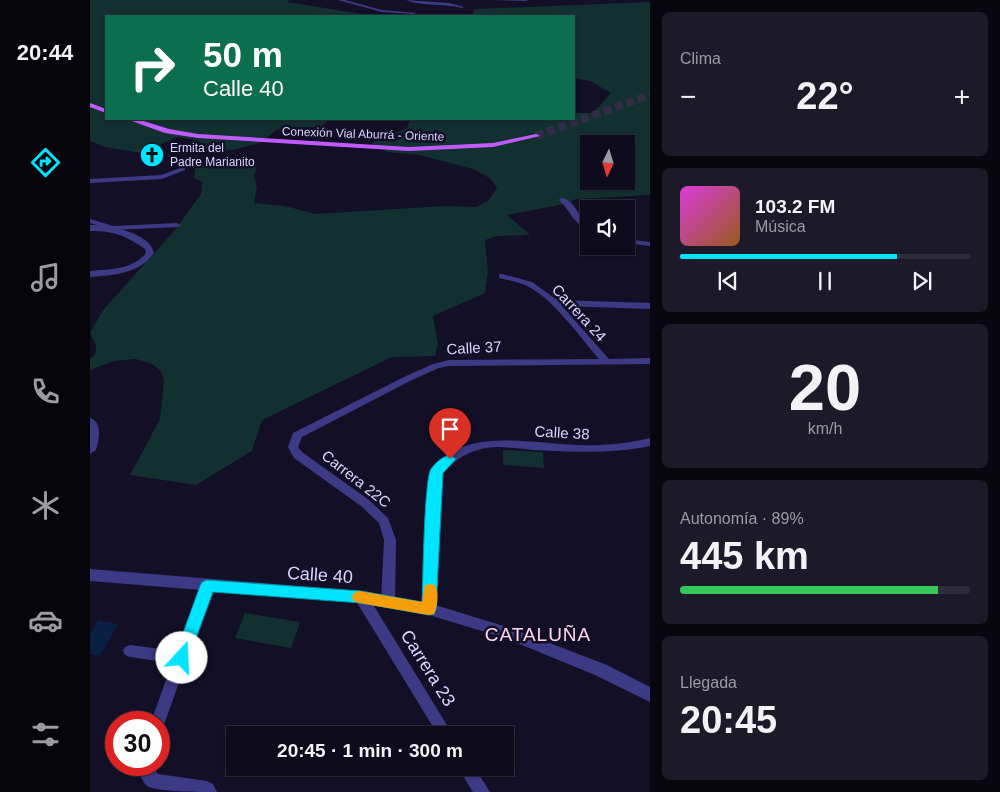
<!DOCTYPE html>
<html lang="es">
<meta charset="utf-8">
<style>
body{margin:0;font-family:Arial,sans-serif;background:#1c1929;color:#f1f3f6;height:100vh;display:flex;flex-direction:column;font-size:19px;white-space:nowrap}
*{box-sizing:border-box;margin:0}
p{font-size:16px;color:#9b9ba3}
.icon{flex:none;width:28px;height:28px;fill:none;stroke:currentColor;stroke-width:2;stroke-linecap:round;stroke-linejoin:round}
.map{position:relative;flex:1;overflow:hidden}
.sheet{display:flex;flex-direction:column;gap:12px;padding:12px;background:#08060f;width:350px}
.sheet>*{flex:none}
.top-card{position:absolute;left:15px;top:15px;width:470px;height:105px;border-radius:0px;box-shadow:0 1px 4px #0004,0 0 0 1px #2e2b3b;background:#0b6e4f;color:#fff;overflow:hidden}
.needle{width:32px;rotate:184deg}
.buttons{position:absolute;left:490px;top:135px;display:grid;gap:10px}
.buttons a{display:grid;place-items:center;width:55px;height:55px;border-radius:0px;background:#0e0b1c;box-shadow:0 1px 4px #0004,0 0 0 1px #2e2b3b;font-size:25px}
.speed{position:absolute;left:15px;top:711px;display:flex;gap:10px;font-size:25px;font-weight:700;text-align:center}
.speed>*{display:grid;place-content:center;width:65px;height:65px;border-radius:50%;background:#0e0b1c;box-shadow:0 1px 4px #0004,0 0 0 1px #2e2b3b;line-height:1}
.speed .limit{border:8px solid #d22;background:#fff;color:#111}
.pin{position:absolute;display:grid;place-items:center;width:42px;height:42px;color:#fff;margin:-51px -21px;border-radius:50% 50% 50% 0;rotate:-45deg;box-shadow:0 0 5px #0007}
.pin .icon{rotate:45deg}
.me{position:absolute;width:55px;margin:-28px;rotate:20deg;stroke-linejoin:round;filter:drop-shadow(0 0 4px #0008)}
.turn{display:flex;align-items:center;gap:18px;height:105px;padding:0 15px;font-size:22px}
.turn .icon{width:65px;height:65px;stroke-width:2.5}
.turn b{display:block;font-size:35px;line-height:42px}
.big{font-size:38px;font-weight:600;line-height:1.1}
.sheet .widget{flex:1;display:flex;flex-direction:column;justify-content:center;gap:8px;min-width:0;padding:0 18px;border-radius:8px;background:#1c1929}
.sheet .dial{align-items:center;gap:0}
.dial b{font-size:65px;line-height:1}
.song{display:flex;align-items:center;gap:15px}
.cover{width:60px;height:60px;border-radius:8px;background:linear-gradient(135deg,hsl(300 70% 55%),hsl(30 70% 35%))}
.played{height:5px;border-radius:2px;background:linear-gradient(90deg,#00e5ff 75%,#2e2b3b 75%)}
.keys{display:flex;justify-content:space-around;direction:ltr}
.heat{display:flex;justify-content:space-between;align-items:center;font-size:28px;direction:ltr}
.charge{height:8px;border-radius:4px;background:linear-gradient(90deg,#34c759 89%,#2e2b3b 0)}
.trip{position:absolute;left:136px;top:726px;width:288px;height:50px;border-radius:0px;background:#0e0b1c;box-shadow:0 1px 4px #0004,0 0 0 1px #2e2b3b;font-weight:600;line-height:50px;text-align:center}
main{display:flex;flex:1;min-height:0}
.tab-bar{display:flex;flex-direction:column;width:90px;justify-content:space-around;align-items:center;background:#06040b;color:#9b9ba3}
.tab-bar .icon{width:35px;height:35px}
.tab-bar .on{color:#00e5ff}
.tab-bar b{font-size:22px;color:#f1f3f6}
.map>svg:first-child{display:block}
.green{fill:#12302f;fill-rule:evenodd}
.water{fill:#0a1f44}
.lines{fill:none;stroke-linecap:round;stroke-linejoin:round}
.primary-tunnel{stroke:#312d47;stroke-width:8;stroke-dasharray:8 4;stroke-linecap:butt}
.minor{fill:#3d3a85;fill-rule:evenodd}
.tertiary{fill:#3d3a85;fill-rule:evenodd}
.primary{fill:#c25bff;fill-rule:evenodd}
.route{fill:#00e5ff;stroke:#0095a6}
.slow{fill:#f59e0b}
.labels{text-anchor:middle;stroke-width:5;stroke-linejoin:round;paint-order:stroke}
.far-street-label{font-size:12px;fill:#d9d4ff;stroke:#130f26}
.far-poi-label{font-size:12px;fill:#d9d4ff;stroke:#130f26;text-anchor:start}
.street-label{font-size:15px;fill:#d9d4ff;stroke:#130f26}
.near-street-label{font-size:18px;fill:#d9d4ff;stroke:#130f26}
.near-neighbourhood-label{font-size:19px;letter-spacing:1px;fill:#ffd6f0;stroke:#130f26}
</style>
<main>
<nav class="tab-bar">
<b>20:44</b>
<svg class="icon on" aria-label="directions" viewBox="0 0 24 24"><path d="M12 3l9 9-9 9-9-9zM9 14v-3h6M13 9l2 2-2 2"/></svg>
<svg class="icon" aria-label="music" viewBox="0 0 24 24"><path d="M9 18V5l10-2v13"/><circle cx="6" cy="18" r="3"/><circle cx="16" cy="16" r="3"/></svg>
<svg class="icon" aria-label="phone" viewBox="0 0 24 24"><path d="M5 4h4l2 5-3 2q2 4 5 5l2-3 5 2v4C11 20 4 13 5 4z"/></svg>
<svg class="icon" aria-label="climate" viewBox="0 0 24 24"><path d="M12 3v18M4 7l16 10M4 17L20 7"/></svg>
<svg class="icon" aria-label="car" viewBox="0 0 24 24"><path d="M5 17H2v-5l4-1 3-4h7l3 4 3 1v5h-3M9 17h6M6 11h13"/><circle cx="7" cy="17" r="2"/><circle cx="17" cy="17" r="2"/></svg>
<svg class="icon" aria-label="filters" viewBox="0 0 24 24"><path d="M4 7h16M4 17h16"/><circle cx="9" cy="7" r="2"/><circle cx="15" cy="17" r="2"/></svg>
</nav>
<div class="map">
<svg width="560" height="792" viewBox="0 0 560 792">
<rect width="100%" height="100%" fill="#130f26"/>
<path class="green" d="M0 0H200L197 2 285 16H16V119L238 120 230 128C215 125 203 129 188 129L170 143 143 150 98 147 108 140 87 137 51 153 15 147 0 141Z
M560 2V195L486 199 475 204 417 215 440 235 407 236 395 240 398 272 395 293 343 316 348 344 345 356 302 357 172 420 162 451 106 485 40 475 70 419 74 380 71 371 62 364 46 359 24 361 0 370V359L5 355 6 346 0 333 13 310 84 231 111 194 112 182 104 178 105 168 137 159 167 167 164 176 167 187 164 203 195 206 225 214 355 206 386 207 398 201 407 188 401 179 383 169 329 155 297 152 281 143 317 128 320 119H484V113H503L521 93 500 81 484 78V16H382L385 9ZM499 144H536V181H499Z
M413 450 453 452 454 468 413 465Z
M155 613 210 622 201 648 145 638Z"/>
<path class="water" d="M8 620 28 624 10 656 0 654V634Z"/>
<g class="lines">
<path class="primary-tunnel" d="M446 136 560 95"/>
<path class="minor" d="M248 0H255L292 10 326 13 324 14 292 12Z
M316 0 359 3 374 7 372 8C354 3 333 7 316 0Z
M402 0H438L436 1Z
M93 167 95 168V170L72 179 0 183V179L71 175Z
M470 198C485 198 488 218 499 225V230C484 225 480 210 469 200Z
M0 219 23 226 87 223 91 225 87 227 23 230 0 223Z
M536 239 560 242V246L536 243Z
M409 274H412L442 282 467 300 560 303V309L472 306 519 359 560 358V364L359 366 349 368 322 380 212 437 208 447 212 452 279 500 298 518 306 540 305 602 303 606 298 607 293 606 291 602 294 540 289 523 271 506 204 458 198 447 203 433 316 376 343 364 359 360 509 359C490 337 461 296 435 285 427 282 418 280 409 278Z
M560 438V446C522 454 484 452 445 450 427 449 406 444 388 450 374 453 363 463 352 472L346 609 344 613 339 614 334 613 332 609 341 471C372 426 441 444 487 445 512 446 536 444 560 438Z
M117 581 122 582 123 586 75 722 73 727 69 728V722H61L82 663 40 657 35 655 33 651 35 647 40 645 87 651 111 586 112 582Z
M271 592 276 593 363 735H348L266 601 265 597 266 593Z
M45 765H62L68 774 117 781 123 784 127 792C113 792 66 792 57 786 52 781 48 771 45 765Z
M368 768H385L400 792H383Z"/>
<path class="tertiary" d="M0 225C18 225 60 232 64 253 49 274 24 275 0 277V271C19 269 43 270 56 253L55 249C37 236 22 230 0 231Z
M0 418C13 422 9 440 6 450L0 454Z
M0 569 271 591 339 603 423 629 517 665 560 687V702L505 675 415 638 339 615 271 603 0 581Z"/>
<path class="primary" d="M0 103 16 109V113L0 107Z
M36 119H47L79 129 108 134 319 147 403 143 446 134 450 136 403 147 319 151 108 138 75 133Z"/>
</g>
<path class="route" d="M360 455 366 459 353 473 346 609 344 614 339 615 271 603 123 592 97 663 92 665 86 663 84 658 110 586 112 582 117 580 271 591 332 602C333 581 334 480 341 469 345 463 353 456 360 455Z"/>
<path class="slow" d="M340 584 345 585C349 592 348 606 344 614L339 615 269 603 264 601 261 597 264 593 269 591 332 602 335 585Z"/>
<defs>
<g id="church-disc" transform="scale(1.25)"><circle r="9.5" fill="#00e5ff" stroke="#130f26"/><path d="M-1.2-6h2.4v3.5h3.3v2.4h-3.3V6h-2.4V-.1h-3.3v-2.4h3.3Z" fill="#111"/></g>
</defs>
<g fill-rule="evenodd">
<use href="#church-disc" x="62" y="155"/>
</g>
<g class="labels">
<g class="far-street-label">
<text transform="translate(273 134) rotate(2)" y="4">Conexión Vial Aburrá - Oriente</text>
</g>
<g class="far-poi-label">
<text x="80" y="152">Ermita del<tspan x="80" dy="14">Padre Marianito</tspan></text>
</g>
<g class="street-label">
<text transform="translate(489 313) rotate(47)" y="5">Carrera 24</text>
<text transform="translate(384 348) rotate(-3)" y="5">Calle 37</text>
<text transform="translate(472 433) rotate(3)" y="5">Calle 38</text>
<text transform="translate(266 479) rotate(38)" y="5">Carrera 22C</text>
</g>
<g class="near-street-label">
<text transform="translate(230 575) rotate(4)" y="6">Calle 40</text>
<text transform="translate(338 668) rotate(58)" y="6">Carrera 23</text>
</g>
<g class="near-neighbourhood-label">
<text x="448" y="641">CATALUÑA</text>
</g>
</g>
</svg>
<div class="buttons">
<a><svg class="needle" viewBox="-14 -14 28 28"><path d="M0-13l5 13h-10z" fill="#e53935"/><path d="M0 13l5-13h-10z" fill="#9b9ba3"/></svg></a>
<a><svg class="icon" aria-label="sound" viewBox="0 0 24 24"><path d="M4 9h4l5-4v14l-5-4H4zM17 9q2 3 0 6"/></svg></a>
</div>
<div class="speed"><div class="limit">30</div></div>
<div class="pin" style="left:360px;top:459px;background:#d93025"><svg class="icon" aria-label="arrive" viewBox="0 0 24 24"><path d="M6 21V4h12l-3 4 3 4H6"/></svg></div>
<svg class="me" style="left:92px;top:658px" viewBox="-20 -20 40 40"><circle r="19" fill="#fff"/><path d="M0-13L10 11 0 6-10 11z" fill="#00e5ff"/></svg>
<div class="trip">20:45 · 1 min · 300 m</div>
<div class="top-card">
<div class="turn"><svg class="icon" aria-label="right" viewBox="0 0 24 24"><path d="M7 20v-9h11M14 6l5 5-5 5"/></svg><div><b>50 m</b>Calle 40</div></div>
</div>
</div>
<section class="sheet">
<div class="widget"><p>Clima</p>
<div class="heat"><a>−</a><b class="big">22°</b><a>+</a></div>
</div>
<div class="widget">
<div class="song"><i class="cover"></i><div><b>103.2 FM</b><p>Música</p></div></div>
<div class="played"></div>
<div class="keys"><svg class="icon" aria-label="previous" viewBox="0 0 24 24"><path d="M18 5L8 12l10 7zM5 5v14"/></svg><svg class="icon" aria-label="pause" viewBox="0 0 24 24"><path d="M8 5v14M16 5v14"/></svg><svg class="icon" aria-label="next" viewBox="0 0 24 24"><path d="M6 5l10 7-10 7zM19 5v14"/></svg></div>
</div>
<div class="widget dial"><b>20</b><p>km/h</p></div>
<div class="widget"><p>Autonomía · 89%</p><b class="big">445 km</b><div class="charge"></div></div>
<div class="widget"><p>Llegada</p><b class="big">20:45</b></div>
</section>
</main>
